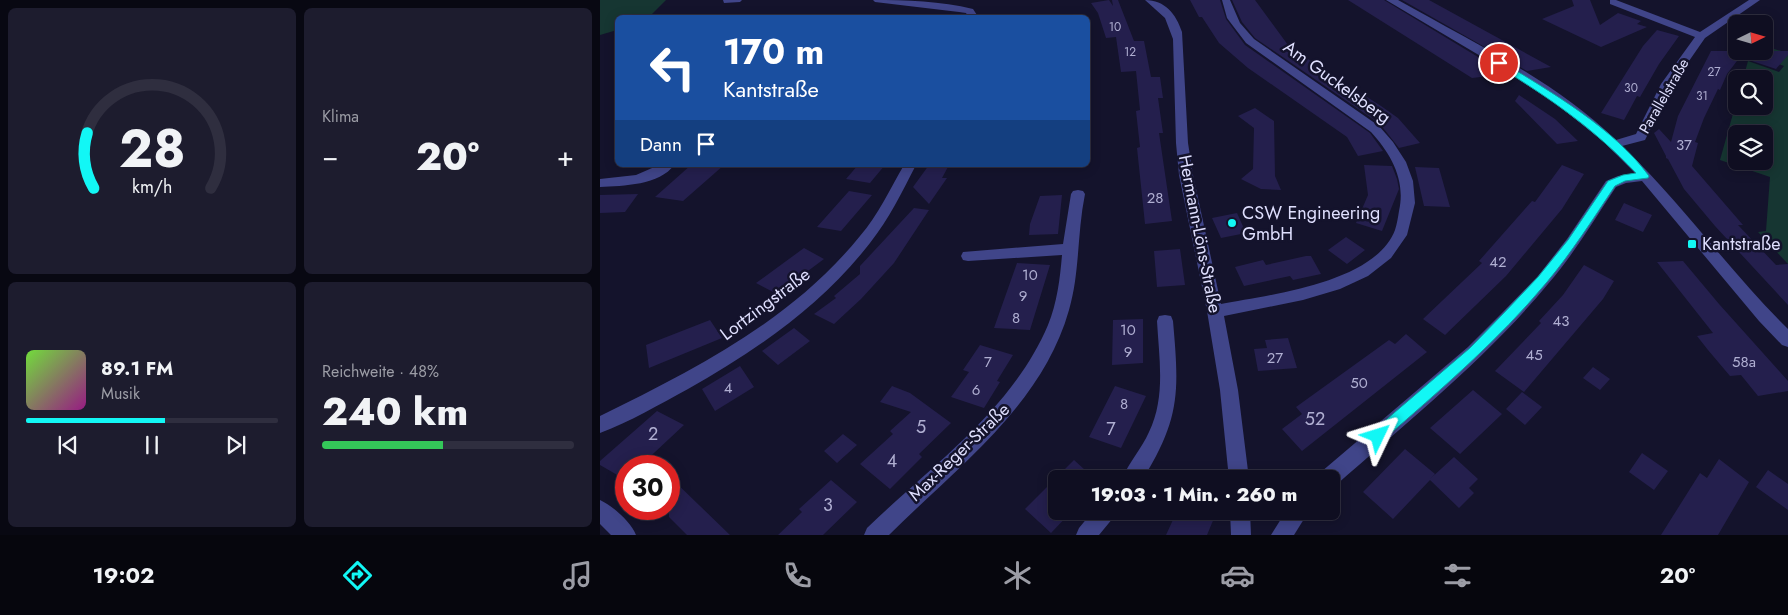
<!DOCTYPE html>
<html lang="de">
<meta charset="utf-8">
<style>
body{margin:0;font-family:Jost,sans-serif;background:#1d1c2e;color:#f1f3f6;height:100vh;display:flex;flex-direction:column;font-size:19px;white-space:nowrap}
*{box-sizing:border-box;margin:0}
p{font-size:16px;color:#9b9ca5}
.icon{flex:none;width:28px;height:28px;fill:none;stroke:currentColor;stroke-width:2;stroke-linecap:round;stroke-linejoin:round}
.map{position:relative;flex:1;overflow:hidden}
.details{display:flex;flex-direction:column;gap:8px;padding:8px;background:#080812;width:600px}
.details>*{flex:none}
.top-card{position:absolute;left:15px;top:15px;width:475px;height:152px;border-radius:8px;box-shadow:0 2px 12px #0003,0 0 0 1px #2f2e3f;background:#1a4fa0;color:#fff;overflow:hidden}
.needle{width:32px;rotate:85deg}
.fabs{position:absolute;left:1128px;top:15px;display:grid;gap:10px}
.fabs a{display:grid;place-items:center;width:45px;height:45px;border-radius:8px;background:#0f0e21;box-shadow:0 2px 12px #0003,0 0 0 1px #2f2e3f;font-size:25px}
.speed{position:absolute;left:15px;top:455px;display:flex;gap:10px;font-size:25px;font-weight:700;text-align:center}
.speed>*{display:grid;place-content:center;width:65px;height:65px;border-radius:50%;background:#0f0e21;box-shadow:0 2px 12px #0003,0 0 0 1px #2f2e3f;line-height:1}
.speed .limit{border:8px solid #d22;background:#fff;color:#111}
.pin{position:absolute;display:grid;place-items:center;width:42px;height:42px;color:#fff;margin:-21px;border:2px solid #fff;border-radius:50%;box-shadow:0 1px 5px #0007}
.me{position:absolute;width:55px;margin:-28px;rotate:49deg;stroke-linejoin:round;filter:drop-shadow(0 0 4px #0008)}
.turn{display:flex;align-items:center;gap:18px;height:105px;padding:0 25px;font-size:22px}
.turn .icon{width:65px;height:65px;stroke-width:2.5}
.turn b{display:block;font-size:35px;line-height:42px}
.then{display:flex;align-items:center;height:48px;padding:0 25px;background:#0003;gap:10px;font-size:19px}
.big{font-size:38px;font-weight:800;line-height:1.1}
.details .widget{flex:1;display:flex;flex-direction:column;justify-content:center;gap:8px;min-width:0;padding:0 18px;border-radius:8px;background:#1d1c2e}
.details .dial{align-items:center;gap:0}
.dial svg{height:130px;overflow:visible;fill:none;stroke:#2f2e3f;stroke-width:7;stroke-linecap:round;text-anchor:middle}
.dial text{fill:#f1f3f6;stroke:none}
.song{display:flex;align-items:center;gap:15px}
.cover{width:60px;height:60px;border-radius:8px;background:linear-gradient(135deg,hsl(100 70% 55%),hsl(310 70% 35%))}
.played{height:5px;border-radius:2px;background:linear-gradient(90deg,#12f7f5 55%,#2f2e3f 55%)}
.keys{display:flex;justify-content:space-around;direction:ltr}
.heat{display:flex;justify-content:space-between;align-items:center;font-size:28px;direction:ltr}
.charge{height:8px;border-radius:4px;background:linear-gradient(90deg,#34c759 48%,#2f2e3f 0)}
.details .tiles{flex:1;display:grid;gap:8px;grid-template-columns:repeat(2,1fr)}
.trip{position:absolute;left:448px;top:470px;width:292px;height:50px;border-radius:8px;background:#0f0e21;box-shadow:0 2px 12px #0003,0 0 0 1px #2f2e3f;font-weight:800;line-height:50px;text-align:center}
.dock{display:flex;height:80px;justify-content:space-around;align-items:center;background:#06060d;color:#9b9ca5}
.dock .icon{width:35px;height:35px}
.dock .on{color:#12f7f5}
.dock b{font-size:22px;color:#f1f3f6}
main{display:flex;flex:1;min-height:0}
.map>svg:first-child{display:block}
.green{fill:#163632;fill-rule:evenodd}
.building{fill:#241f4d}
.lines{fill:none;stroke-linecap:round;stroke-linejoin:round}
.minor{fill:#404589;fill-rule:evenodd}
.route{fill:#12f7f5;stroke:#0ca19f}
.poi-dot{fill:#12f7f5;stroke:#14132c;stroke-width:2}
.labels{text-anchor:middle;stroke-width:5;stroke-linejoin:round;paint-order:stroke}
.far-number-label{font-size:12px;fill:#b0afd2}
.far-street-label{font-size:15px;fill:#dfdffe;stroke:#14132c}
.number-label{font-size:15px;fill:#b0afd2}
.street-label{font-size:18px;fill:#dfdffe;stroke:#14132c}
.poi-label{font-size:18px;fill:#dfdffe;stroke:#14132c;text-anchor:start}
.near-number-label{font-size:18px;fill:#b0afd2}
</style>
<main>
<section class="details">
<div class="tiles">
<div class="widget dial"><svg viewBox="0 0 100 80">
<path d="M14 69A42 42 0 1 1 86 69"/>
<path d="M14 69A42 42 0 0 1 10 35" stroke="#12f7f5"/>
<text x="50" y="56" font-size="32" font-weight="700">28</text>
<text x="50" y="72" font-size="11">km/h</text>
</svg></div>
<div class="widget"><p>Klima</p>
<div class="heat"><a>−</a><b class="big">20°</b><a>+</a></div>
</div>
<div class="widget">
<div class="song"><i class="cover"></i><div><b>89.1 FM</b><p>Musik</p></div></div>
<div class="played"></div>
<div class="keys"><svg class="icon" aria-label="previous" viewBox="0 0 24 24"><path d="M18 5L8 12l10 7zM5 5v14"/></svg><svg class="icon" aria-label="pause" viewBox="0 0 24 24"><path d="M8 5v14M16 5v14"/></svg><svg class="icon" aria-label="next" viewBox="0 0 24 24"><path d="M6 5l10 7-10 7zM19 5v14"/></svg></div>
</div>
<div class="widget"><p>Reichweite · 48%</p><b class="big">240 km</b><div class="charge"></div></div>
</div>
</section>
<div class="map">
<svg width="1188" height="535" viewBox="0 0 1188 535">
<rect width="100%" height="100%" fill="#14132c"/>
<path class="green" d="M0 0H66L49 17 18 18 17 30 0 35Z
M1164 46 1188 53V264L1158 232 1166 231 1170 177 1120 160 1136 103V106H1164V79H1143L1148 61 1179 72 1184 66 1153 54 1164 51ZM1136 134H1164V161H1136Z"/>
<path class="building" d="M509 0 513 6 512 0H518L534 41H544L551 77H560L563 98H558L563 133H559L572 221 545 224 537 148 540 147 536 111 540 110 536 71 521 72 516 37 506 38 498 13 491 3Z
M590 0H620L626 19 645 45 770 133 783 151 758 156 747 137 648 68 619 43 602 17H599Z
M632 0H655L688 45H686L781 106 798 118 820 143 799 148 780 124 655 38 642 22Z
M748 0H784L906 74 872 78Z
M802 0H829L951 67 927 71Z
M972 0H990L1000 25 1018 13 1041 21 1037 24 1047 27 1001 47 942 19 974 6Z
M1057 30 1079 36 1059 64 1040 97 1037 96 1024 120 1001 113 1043 46Z
M1111 51H1188V55L1176 69 1140 57 1127 74 1120 90 1118 89 1104 118 1095 142 1098 143 1092 166 1143 225H1138L1176 265 1188 264V305L1115 226 1084 189 1068 159 1066 158V156L1054 133 1059 129 1071 142 1078 116Z
M919 95 955 119 978 141 957 144 915 101Z
M655 108 674 121 675 176 681 190 661 189 641 179 653 169 654 128 638 116Z
M91 165H124L83 201 55 197Z
M258 165H285L270 183 246 179Z
M329 165H349L342 178H347L329 204 313 187Z
M764 165 792 166 797 179 799 189 782 231 756 223 768 195Z
M962 165 984 174 962 209 906 276 845 335 823 319 882 263 879 261 932 201 935 202Z
M815 167 839 168 850 207 824 206Z
M249 191 272 195 241 231 217 227Z
M38 194 25 212 0 213V195Z
M462 195 458 234 429 235 430 224 440 196Z
M1024 203 1052 215 1043 232 1015 220Z
M314 208 329 210 294 263 261 299 234 324 214 314 236 298 234 296 260 274V266Z
M637 213 646 233 621 238 612 218Z
M746 237 765 250 747 264 728 250Z
M204 248 224 259 177 294 156 283Z
M580 249 585 285 557 287 554 251Z
M706 256H711L721 274 693 280 690 276 644 286 635 267 663 260 666 265Z
M1083 261 1119 304 1188 381V391L1158 396 1141 375 1130 376 1108 350 1097 336 1113 333 1057 262Z
M417 263 450 265 430 330 394 328Z
M984 265 1014 281 1003 299 924 392 895 371 941 323 939 321 963 295Z
M543 319V363L512 365 513 320Z
M110 320 122 338 49 368 46 345Z
M194 328 210 341 178 365 162 351Z
M806 334 827 352 702 451 682 429 702 414 696 407 789 340 795 344Z
M688 338 697 368 658 371 654 349 667 348 665 340Z
M380 345 413 355 397 381 400 382 384 408 351 397 369 372 363 370Z
M140 366 154 387 115 411 102 389Z
M993 367 1010 379 1000 390 983 378Z
M292 386 310 393 351 423 319 454 322 457 290 489 260 464 293 434 290 431 311 412 280 402Z
M515 386 546 396 521 448 489 437Z
M873 390 902 414 860 454 830 428Z
M922 392 942 407 925 425 906 409Z
M57 411 84 425 40 466H26V480L0 465V461Z
M243 434 257 445 237 463 224 451Z
M805 449 835 474 830 479 854 457 878 479 869 488 874 493 859 508 830 480 793 519 763 492Z
M1042 453 1068 471 1054 490 1029 472Z
M1119 459 1149 482 1118 535H1061L1100 473 1107 478Z
M474 460 495 479H456V511H472L451 533 425 509Z
M1168 470 1188 484V510L1156 487Z
M69 476 130 535H87L69 517Z
M231 480 257 502 223 535H178L202 512 199 509Z
M577 511H617L607 535H566Z"/>
<g class="lines">
<path class="minor" d="M123 0H142L140 2 124 3Z
M273 0C306 0 341 1 373 9L379 18H369L366 13 359 12 275 2Z
M545 0C565 0 576 14 582 32L588 143 593 175 621 304C669 295 775 283 795 230 797 224 798 217 799 211 806 180 791 154 771 132L646 43 627 18 622 0H630L640 23 654 39 779 126 793 142 806 162 813 181 815 203 807 235 791 258 768 276 740 289 703 300 624 316 638 390 649 479H629L620 390 607 311 579 175 576 143 573 39 565 18Z
M786 0H798C872 42 954 80 1016 140L1036 134 1061 84 1095 37 1010 4V0H1016L1100 32 1149 0H1160L1105 38 1073 84 1045 140 1022 146C1082 203 1129 271 1188 329V347L1182 345 1159 321 1042 181 1026 183 1016 187C994 220 974 254 948 284 886 359 808 421 735 486L731 487V479H718L721 472 868 347 901 314 938 276 967 239 1006 181 1018 176 1035 173 1004 142 954 102 899 67Z
M59 165H74C60 185 23 186 0 187V179L36 175Z
M304 165H316C302 192 289 219 270 243 221 306 157 350 88 389 60 404 30 422 0 433V416C96 369 192 320 260 236 278 215 290 189 304 165Z
M478 190 483 191 485 194C477 233 480 272 469 310 442 406 356 468 289 535H264L267 528C331 466 412 410 448 325 457 303 460 279 462 255L368 261 363 260 361 256 363 252 463 244 471 194 473 191Z
M565 315 571 316 573 321C579 390 581 417 543 479H522C529 462 542 448 549 432 566 397 559 358 557 321L559 316Z
M0 500C13 506 31 522 36 535H11L0 524Z
M493 511H516L513 518 499 535H476L479 528Z
M630 511H650L651 535H631Z
M686 511H709L694 535H671Z"/>
</g>
<path class="route" d="M896 62H902C951 92 1014 128 1049 176L1048 178 1025 181 1015 186C993 219 972 252 947 282 898 341 840 390 783 440L778 442 773 440 771 436 773 431 870 348 902 315 938 277 968 240 1008 181 1023 175 1036 173C992 127 951 99 896 65Z"/>
<g class="poi-dot">
<circle cx="632" cy="223" r="5"/>
<rect x="1087" y="239" width="10" height="10" rx="2.5"/>
</g>
<g class="labels">
<g class="far-number-label">
<text x="515" y="31">10</text>
<text x="530" y="56">12</text>
<text x="1114" y="76">27</text>
<text x="1031" y="92">30</text>
<text x="1102" y="100">31</text>
</g>
<g class="far-street-label">
<text transform="translate(1064 96) rotate(-60)" y="5">Parallelstraße</text>
</g>
<g class="number-label">
<text x="1084" y="150">37</text>
<text x="555" y="203">28</text>
<text x="898" y="267">42</text>
<text x="430" y="280">10</text>
<text x="423" y="301">9</text>
<text x="416" y="323">8</text>
<text x="961" y="326">43</text>
<text x="528" y="335">10</text>
<text x="528" y="357">9</text>
<text x="934" y="360">45</text>
<text x="675" y="363">27</text>
<text x="388" y="367">7</text>
<text x="1144" y="367">58a</text>
<text x="759" y="388">50</text>
<text x="128" y="393">4</text>
<text x="376" y="395">6</text>
<text x="524" y="409">8</text>
</g>
<g class="street-label">
<text transform="translate(737 82) rotate(36)" y="6">Am Guckelsberg</text>
<text transform="translate(600 234) rotate(79)" y="6">Hermann-Löns-Straße</text>
<text transform="translate(165 304) rotate(-37)" y="6">Lortzingstraße</text>
<text transform="translate(359 452) rotate(-44)" y="6">Max-Reger-Straße</text>
</g>
<g class="poi-label">
<text x="642" y="219">CSW Engineering<tspan x="642" dy="21">GmbH</tspan></text>
<text x="1102" y="250">Kantstraße</text>
</g>
<g class="near-number-label">
<text x="715" y="425">52</text>
<text x="321" y="433">5</text>
<text x="511" y="435">7</text>
<text x="53" y="440">2</text>
<text x="292" y="467">4</text>
<text x="228" y="511">3</text>
</g>
</g>
</svg>
<div class="fabs">
<a><svg class="needle" viewBox="-14 -14 28 28"><path d="M0-13l5 13h-10z" fill="#e53935"/><path d="M0 13l5-13h-10z" fill="#9b9ca5"/></svg></a>
<a><svg class="icon" aria-label="search" viewBox="0 0 24 24"><circle cx="10" cy="10" r="6"/><path d="M15 15l6 6"/></svg></a>
<a><svg class="icon" aria-label="layers" viewBox="0 0 24 24"><path d="M12 4l9 5-9 5-9-5zM3 14l9 5 9-5"/></svg></a>
</div>
<div class="speed"><div class="limit">30</div></div>
<div class="pin" style="left:899px;top:63px;background:#d93025"><svg class="icon" aria-label="arrive" viewBox="0 0 24 24"><path d="M6 21V4h12l-3 4 3 4H6"/></svg></div>
<svg class="me" style="left:778px;top:436px" viewBox="-20 -20 40 40"><path d="M0-17L14 15 0 8-14 15z" fill="#12f7f5" stroke="#fff" stroke-width="4"/></svg>
<div class="trip">19:03 · 1 Min. · 260 m</div>
<div class="top-card">
<div class="turn"><svg class="icon" aria-label="left" viewBox="0 0 24 24"><path d="M17 20v-9H6M10 6l-5 5 5 5"/></svg><div><b>170 m</b>Kantstraße</div></div>
<div class="then">Dann<svg class="icon" aria-label="arrive" viewBox="0 0 24 24"><path d="M6 21V4h12l-3 4 3 4H6"/></svg></div>
</div>
</div>
</main>
<nav class="dock">
<b>19:02</b>
<svg class="icon on" aria-label="directions" viewBox="0 0 24 24"><path d="M12 3l9 9-9 9-9-9zM9 14v-3h6M13 9l2 2-2 2"/></svg>
<svg class="icon" aria-label="music" viewBox="0 0 24 24"><path d="M9 18V5l10-2v13"/><circle cx="6" cy="18" r="3"/><circle cx="16" cy="16" r="3"/></svg>
<svg class="icon" aria-label="phone" viewBox="0 0 24 24"><path d="M5 4h4l2 5-3 2q2 4 5 5l2-3 5 2v4C11 20 4 13 5 4z"/></svg>
<svg class="icon" aria-label="climate" viewBox="0 0 24 24"><path d="M12 3v18M4 7l16 10M4 17L20 7"/></svg>
<svg class="icon" aria-label="car" viewBox="0 0 24 24"><path d="M5 17H2v-5l4-1 3-4h7l3 4 3 1v5h-3M9 17h6M6 11h13"/><circle cx="7" cy="17" r="2"/><circle cx="17" cy="17" r="2"/></svg>
<svg class="icon" aria-label="filters" viewBox="0 0 24 24"><path d="M4 7h16M4 17h16"/><circle cx="9" cy="7" r="2"/><circle cx="15" cy="17" r="2"/></svg>
<b>20°</b>
</nav>
